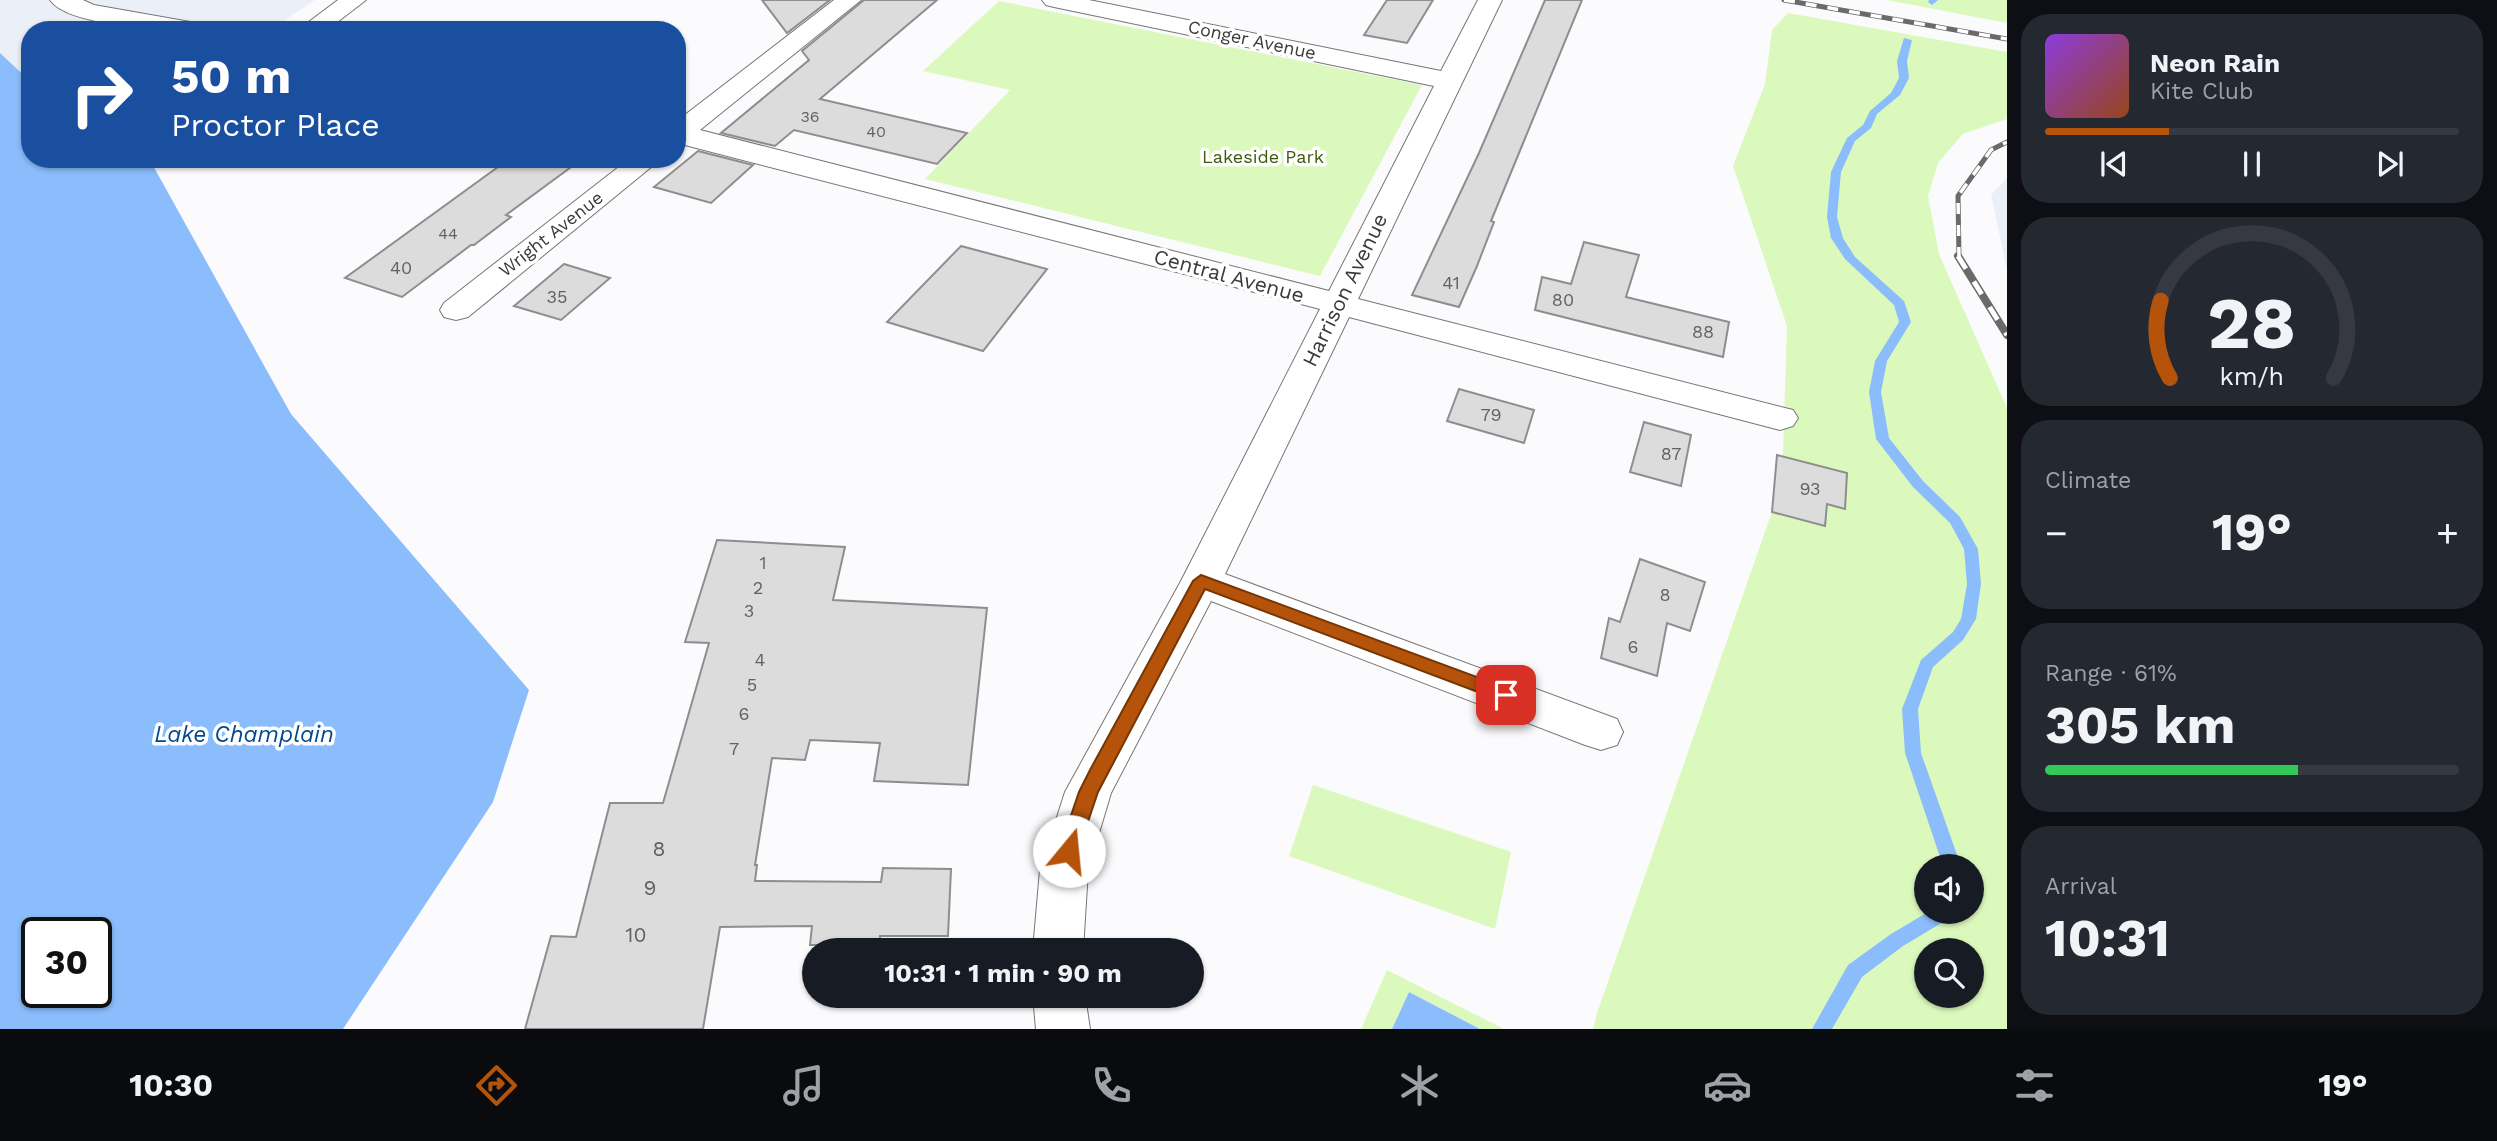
<!DOCTYPE html>
<meta charset="utf-8">
<style>
body{margin:0;font-family:"Work Sans",sans-serif;background:#242831;color:#f1f3f6;height:100vh;display:flex;flex-direction:column;font-size:26px;white-space:nowrap}
*{box-sizing:border-box;margin:0}
p{font-size:23px;color:#9ea1a6}
.icon{flex:none;width:38px;height:38px;fill:none;stroke:currentColor;stroke-width:2;stroke-linecap:round;stroke-linejoin:round}
.map{position:relative;flex:1;overflow:hidden}
.panel{display:flex;flex-direction:column;gap:14px;padding:14px;background:#0d0f14;width:490px}
.panel>*{flex:none}
.top-card{position:absolute;left:21px;top:21px;width:665px;height:147px;border-radius:28px;box-shadow:0 2px 5px #0004;background:#1a4fa0;color:#fff;overflow:hidden}
.tools{position:absolute;left:1914px;top:854px;display:grid;gap:14px}
.tools a{display:grid;place-items:center;width:70px;height:70px;border-radius:50%;background:#171b24;box-shadow:0 2px 5px #0004;font-size:35px}
.speed{position:absolute;left:21px;top:917px;display:flex;gap:14px;font-size:35px;font-weight:700;text-align:center}
.speed>*{display:grid;place-content:center;width:91px;height:91px;border-radius:50%;background:#171b24;box-shadow:0 2px 5px #0004;line-height:1}
.speed .limit{border:4px solid #111;border-radius:10px;background:#fff;color:#111}
.pin{position:absolute;display:grid;place-items:center;width:60px;height:60px;color:#fff;margin:-30px;border-radius:14px;box-shadow:0 4px 10px #0006}
.me{position:absolute;width:77px;margin:-38px;rotate:17deg;stroke-linejoin:round;filter:drop-shadow(0 0 5px #0008)}
.turn{display:flex;align-items:center;gap:24px;height:147px;padding:0 35px;font-size:32px}
.turn .icon{width:91px;height:91px;stroke-width:2.5}
.turn b{display:block;font-size:49px;line-height:60px}
.big{font-size:52px;font-weight:700;line-height:1.1}
.panel .tile{flex:1;display:flex;flex-direction:column;justify-content:center;gap:10px;min-width:0;padding:0 24px;border-radius:28px;background:#242831}
.panel .dial{align-items:center;gap:0}
.dial svg{height:182px;overflow:visible;fill:none;stroke:#363941;stroke-width:7;stroke-linecap:round;text-anchor:middle}
.dial text{fill:#f1f3f6;stroke:none}
.song{display:flex;align-items:center;gap:21px}
.cover{width:84px;height:84px;border-radius:10px;background:linear-gradient(135deg,hsl(270 70% 55%),hsl(20 70% 35%))}
.played{height:7px;border-radius:4px;background:linear-gradient(90deg,#b45309 30%,#363941 30%)}
.keys{display:flex;justify-content:space-around;direction:ltr}
.heat{display:flex;justify-content:space-between;align-items:center;font-size:38px;direction:ltr}
.charge{height:10px;border-radius:5px;background:linear-gradient(90deg,#34c759 61%,#363941 0)}
.trip{position:absolute;left:802px;top:938px;width:402px;height:70px;border-radius:35px;background:#171b24;box-shadow:0 2px 5px #0004;font-weight:700;line-height:70px;text-align:center}
.tabs{display:flex;height:112px;justify-content:space-around;align-items:center;background:#090b0e;color:#9ea1a6}
.tabs .icon{width:49px;height:49px}
.tabs .active{color:#b45309}
.tabs b{font-size:32px;color:#f1f3f6}
main{display:flex;flex:1;min-height:0}
.map>svg:first-child{display:block}
.built{fill:#ebf0f8}
.green{fill:#dcf9bd;fill-rule:evenodd}
.water{fill:#8bbdfc;fill-rule:evenodd}
.lines{fill:none;stroke-linecap:round;stroke-linejoin:round}
.stream{fill:#8bbdfc;fill-rule:evenodd}
.building{fill:#dcdcdd;stroke:#8e8d8f;stroke-width:2}
.minor-casing{stroke:#767678;stroke-width:2}
.minor{fill:#fff;fill-rule:evenodd}
.rail-far1-casing{stroke:#6a6a6b;stroke-width:5}
.rail-casing{stroke:#6a6a6b;stroke-width:8}
.rail-far1{stroke:#fff;stroke-width:3.5;stroke-dasharray:11;stroke-linecap:butt}
.rail{stroke:#fff;stroke-width:5;stroke-dasharray:15;stroke-linecap:butt}
.route{fill:#b45309;stroke:#753606;stroke-width:2}
.labels{text-anchor:middle;stroke-width:7;stroke-linejoin:round;paint-order:stroke}
.far-number-label{font-size:16px;fill:#626264}
.far-street-label{font-size:18px;fill:#3a3a3b;stroke:#fff}
.far-park-label{font-size:18px;fill:#3e5b0c;stroke:#fff}
.number-label{font-size:18px;fill:#626264}
.street-label{font-size:21px;fill:#3a3a3b;stroke:#fff}
.near-number-label{font-size:21px;fill:#626264}
.water-label{font-size:23px;font-style:italic;fill:#004990;stroke:#fff}
</style>
<main>
<div class="map">
<svg width="2007" height="1029" viewBox="0 0 2007 1029">
<rect width="100%" height="100%" fill="#fbfbfd"/>
<path class="built" d="M0 0H315L270 30H30V81L0 53Z
M2007 178V270L1991 195Z"/>
<path class="green" d="M1887 0H2007V23Z
M999 1 1422 85 1320 276 925 179 1010 90 923 71Z
M1788 13 2007 52V119L1963 134 1938 163 1928 196 1939 254 2007 408V1029H1593L1597 1013 1782 483 1787 326 1733 166 1765 84 1772 30ZM1927 866H1972V912H1927ZM1927 950H1972V996H1927Z
M1313 785 1511 852 1495 929 1289 856Z
M1387 970 1504 1029H1480L1409 992 1392 1029H1361Z"/>
<path class="water" d="M0 53 30 81V159H146L151 162 291 414 529 690 493 802 343 1029H0ZM37 933H96V992H37Z
M1409 992 1480 1029H1392Z"/>
<g class="lines">
<path class="stream" d="M1929 0H1938L1932 5 1928 2Z
M1904 38 1912 40 1907 61 1909 78 1900 95 1877 114 1871 128 1855 141 1841 172 1837 217 1843 238 1855 257 1904 301 1911 322 1887 361 1881 392 1889 438 1923 481 1960 517 1978 549 1981 584 1976 619 1963 640 1933 667 1918 709 1921 753 1961 866H1943L1905 753 1902 709 1921 660 1953 632 1961 619 1967 584 1964 549 1950 523 1913 487 1876 439 1869 392 1875 361 1899 322 1894 305 1845 259 1831 238 1827 217 1831 172 1847 138 1863 125 1870 111 1891 93 1899 78 1897 61Z
M1928 912H1953L1950 918 1903 946 1862 977 1832 1029H1812L1848 965 1891 934Z"/>
</g>
<path class="building" d="M762 0H830L787 33Z
M864 0H937L820 99 967 133 937 164 794 130 775 146 721 133 809 60 802 51Z
M1387 0H1433L1407 43 1364 35Z
M1545 0H1582L1491 221 1494 222 1477 266 1459 307 1412 295 1479 153Z
M698 151 753 165 711 203 654 187Z
M509 159H582L506 215 511 217 474 245H471L402 297 345 278Z
M1584 242 1639 255 1626 297 1729 322 1723 357 1535 310 1542 277 1571 284Z
M961 246 1047 269 983 351 887 322Z
M564 264 610 278 561 320 514 306Z
M1459 389 1534 410 1524 443 1447 421Z
M1644 422 1691 435 1681 486 1630 472Z
M1777 455 1847 473 1845 509 1827 504 1825 526 1772 512Z
M717 540 845 547 833 600 987 608 968 785 874 781 880 743 810 740 805 760 772 758 755 865H757L755 881 881 882 883 868 951 869 948 936H880V945H810L812 926 720 927 703 1029H525L551 936 576 937 610 803H663L709 643 685 642Z
M1640 559 1705 582 1690 631 1667 623 1657 676 1601 658 1609 618 1620 622Z"/>
<g class="lines">
<g class="minor-casing">
<path id="minor" d="M50 0H83L94 5 196 23 205 25 208 30C176 30 69 28 50 0Z
M338 0H366L327 30H298Z
M834 0H861L700 130 1329 291 1434 86 1054 7 1046 5 1042 0H1089L1441 71 1478 0H1502L1358 299 1793 410 1798 418 1793 426 1780 430 1349 317 1225 574 1617 719 1623 732 1617 745 1601 750 1585 745 1211 601 1111 793 1088 870 1083 950H1033L1040 870 1065 792 1181 581 1320 309 677 143V121Z
M629 159H661L468 317 456 320 444 317 440 310 444 303Z
M1033 996H1085L1090 1029H1036Z"/>
</g>
<use href="#minor" class="minor"/>
<g class="rail-far1-casing">
<path id="rail-far1" d="M1784 0 2007 39
M1959 258 1958 196 1991 150 2007 142"/>
</g>
<g class="rail-casing">
<path id="rail" d="M1958 256 2007 335"/>
</g>
<use href="#rail-far1" class="rail-far1"/>
<use href="#rail" class="rail"/>
</g>
<path class="route" d="M1201 575 1512 690 1515 695 1512 700H1499L1205 589 1098 792 1076 857 1069 860 1062 857 1059 851 1079 792 1090 770 1193 581Z"/>
<g class="labels">
<g class="far-number-label">
<text x="810" y="122">36</text>
<text x="876" y="137">40</text>
<text x="448" y="239">44</text>
</g>
<g class="far-street-label">
<text transform="translate(1252 40) rotate(12)" y="6">Conger Avenue</text>
<text transform="translate(551 234) rotate(-38)" y="6">Wright Avenue</text>
</g>
<g class="far-park-label">
<text x="1263" y="163">Lakeside Park</text>
</g>
<g class="number-label">
<text x="401" y="274">40</text>
<text x="1451" y="289">41</text>
<text x="557" y="303">35</text>
<text x="1563" y="306">80</text>
<text x="1703" y="338">88</text>
<text x="1491" y="421">79</text>
<text x="1671" y="460">87</text>
<text x="1810" y="495">93</text>
<text x="763" y="569">1</text>
<text x="758" y="594">2</text>
<text x="1665" y="601">8</text>
<text x="749" y="617">3</text>
<text x="1633" y="653">6</text>
<text x="760" y="666">4</text>
<text x="752" y="691">5</text>
<text x="744" y="720">6</text>
<text x="734" y="755">7</text>
</g>
<g class="street-label">
<text transform="translate(1229 276) rotate(15)" y="7">Central Avenue</text>
<text transform="translate(1345 290) rotate(-64)" y="7">Harrison Avenue</text>
</g>
<g class="near-number-label">
<text x="659" y="856">8</text>
<text x="650" y="895">9</text>
<text x="636" y="942">10</text>
</g>
<g class="water-label">
<text x="244" y="742">Lake Champlain</text>
</g>
</g>
</svg>
<div class="tools">
<a><svg class="icon" aria-label="sound" viewBox="0 0 24 24"><path d="M4 9h4l5-4v14l-5-4H4zM17 9q2 3 0 6"/></svg></a>
<a><svg class="icon" aria-label="search" viewBox="0 0 24 24"><circle cx="10" cy="10" r="6"/><path d="M15 15l6 6"/></svg></a>
</div>
<div class="speed"><div class="limit">30</div></div>
<div class="pin" style="left:1506px;top:695px;background:#d93025"><svg class="icon" aria-label="arrive" viewBox="0 0 24 24"><path d="M6 21V4h12l-3 4 3 4H6"/></svg></div>
<svg class="me" style="left:1069px;top:851px" viewBox="-20 -20 40 40"><circle r="19" fill="#fff"/><path d="M0-13L10 11 0 6-10 11z" fill="#b45309"/></svg>
<div class="trip">10:31 · 1 min · 90 m</div>
<div class="top-card">
<div class="turn"><svg class="icon" aria-label="right" viewBox="0 0 24 24"><path d="M7 20v-9h11M14 6l5 5-5 5"/></svg><div><b>50 m</b>Proctor Place</div></div>
</div>
</div>
<section class="panel">
<div class="tile">
<div class="song"><i class="cover"></i><div><b>Neon Rain</b><p>Kite Club</p></div></div>
<div class="played"></div>
<div class="keys"><svg class="icon" aria-label="previous" viewBox="0 0 24 24"><path d="M18 5L8 12l10 7zM5 5v14"/></svg><svg class="icon" aria-label="pause" viewBox="0 0 24 24"><path d="M8 5v14M16 5v14"/></svg><svg class="icon" aria-label="next" viewBox="0 0 24 24"><path d="M6 5l10 7-10 7zM19 5v14"/></svg></div>
</div>
<div class="tile dial"><svg viewBox="0 0 100 80">
<path d="M14 69A42 42 0 1 1 86 69"/>
<path d="M14 69A42 42 0 0 1 10 35" stroke="#b45309"/>
<text x="50" y="56" font-size="32" font-weight="700">28</text>
<text x="50" y="72" font-size="11">km/h</text>
</svg></div>
<div class="tile"><p>Climate</p>
<div class="heat"><a>−</a><b class="big">19°</b><a>+</a></div>
</div>
<div class="tile"><p>Range · 61%</p><b class="big">305 km</b><div class="charge"></div></div>
<div class="tile"><p>Arrival</p><b class="big">10:31</b></div>
</section>
</main>
<nav class="tabs">
<b>10:30</b>
<svg class="icon active" aria-label="directions" viewBox="0 0 24 24"><path d="M12 3l9 9-9 9-9-9zM9 14v-3h6M13 9l2 2-2 2"/></svg>
<svg class="icon" aria-label="music" viewBox="0 0 24 24"><path d="M9 18V5l10-2v13"/><circle cx="6" cy="18" r="3"/><circle cx="16" cy="16" r="3"/></svg>
<svg class="icon" aria-label="phone" viewBox="0 0 24 24"><path d="M5 4h4l2 5-3 2q2 4 5 5l2-3 5 2v4C11 20 4 13 5 4z"/></svg>
<svg class="icon" aria-label="climate" viewBox="0 0 24 24"><path d="M12 3v18M4 7l16 10M4 17L20 7"/></svg>
<svg class="icon" aria-label="car" viewBox="0 0 24 24"><path d="M5 17H2v-5l4-1 3-4h7l3 4 3 1v5h-3M9 17h6M6 11h13"/><circle cx="7" cy="17" r="2"/><circle cx="17" cy="17" r="2"/></svg>
<svg class="icon" aria-label="filters" viewBox="0 0 24 24"><path d="M4 7h16M4 17h16"/><circle cx="9" cy="7" r="2"/><circle cx="15" cy="17" r="2"/></svg>
<b>19°</b>
</nav>
